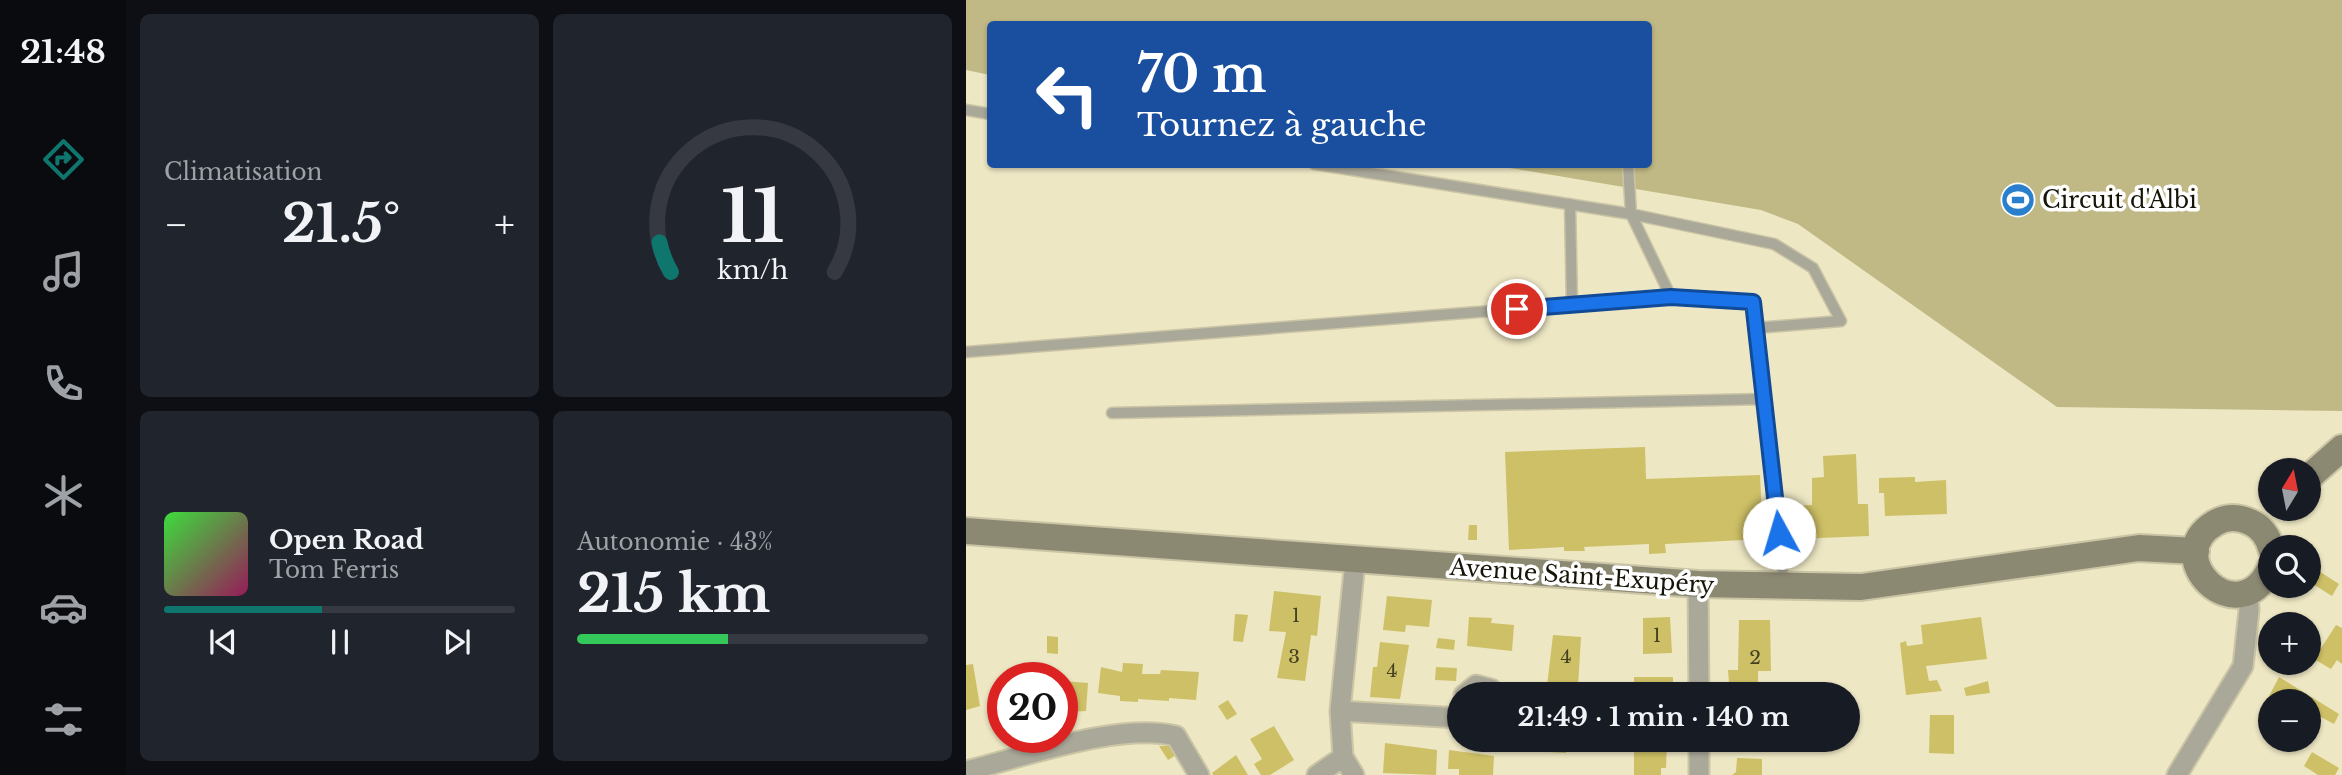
<!DOCTYPE html>
<html lang="fr">
<meta charset="utf-8">
<style>
body{margin:0;font-family:"Libre Baskerville",serif;background:#20242c;color:#f1f3f6;height:100vh;display:flex;flex-direction:column;font-size:26px;white-space:nowrap}
*{box-sizing:border-box;margin:0}
p{font-size:23px;color:#9ea1a6}
.icon{flex:none;width:38px;height:38px;fill:none;stroke:currentColor;stroke-width:2;stroke-linecap:round;stroke-linejoin:round}
.map{position:relative;flex:1;overflow:hidden}
.panel{display:flex;flex-direction:column;gap:14px;padding:14px;background:#0d0f14;width:840px}
.panel>*{flex:none}
.banner{position:absolute;left:21px;top:21px;width:665px;height:147px;border-radius:7px;box-shadow:0 2px 5px #0004;background:#1a4fa0;color:#fff;overflow:hidden}
.needle{width:46px;rotate:10deg}
.controls{position:absolute;left:1292px;top:458px;display:grid;gap:14px}
.controls a{display:grid;place-items:center;width:63px;height:63px;border-radius:50%;background:#171b24;box-shadow:0 2px 5px #0004;font-size:35px}
.speed{position:absolute;left:21px;top:662px;display:flex;gap:14px;font-size:35px;font-weight:700;text-align:center}
.speed>*{display:grid;place-content:center;width:91px;height:91px;border-radius:50%;background:#171b24;box-shadow:0 2px 5px #0004;line-height:1}
.speed .limit{border:10px solid #d22;background:#fff;color:#111}
.pin{position:absolute;display:grid;place-items:center;width:60px;height:60px;color:#fff;margin:-30px;border:4px solid #fff;border-radius:50%;box-shadow:0 2px 7px #0007}
.me{position:absolute;width:77px;margin:-38px;rotate:354deg;stroke-linejoin:round;filter:drop-shadow(0 0 5px #0008)}
.turn{display:flex;align-items:center;gap:24px;height:147px;padding:0 35px;font-size:32px}
.turn .icon{width:91px;height:91px;stroke-width:2.5}
.turn b{display:block;font-size:49px;line-height:60px}
.big{font-size:52px;font-weight:800;line-height:1.1}
.panel .widget{flex:1;display:flex;flex-direction:column;justify-content:center;gap:10px;min-width:0;padding:0 24px;border-radius:10px;background:#20242c}
.panel .dial{align-items:center;gap:0}
.dial svg{height:182px;overflow:visible;fill:none;stroke:#363941;stroke-width:7;stroke-linecap:round;text-anchor:middle}
.dial text{fill:#f1f3f6;stroke:none}
.song{display:flex;align-items:center;gap:21px}
.cover{width:84px;height:84px;border-radius:10px;background:linear-gradient(135deg,hsl(120 70% 55%),hsl(330 70% 35%))}
.played{height:7px;border-radius:4px;background:linear-gradient(90deg,#0f766e 45%,#363941 45%)}
.keys{display:flex;justify-content:space-around;direction:ltr}
.heat{display:flex;justify-content:space-between;align-items:center;font-size:38px;direction:ltr}
.charge{height:10px;border-radius:5px;background:linear-gradient(90deg,#34c759 43%,#363941 0)}
.panel .tiles{flex:1;display:grid;gap:14px;grid-template-columns:repeat(2,1fr)}
.trip{position:absolute;left:481px;top:682px;width:413px;height:70px;border-radius:35px;background:#171b24;box-shadow:0 2px 5px #0004;font-weight:800;line-height:70px;text-align:center}
main{display:flex;flex:1;min-height:0}
.dock{display:flex;flex-direction:column;width:126px;justify-content:space-around;align-items:center;background:#090b0e;color:#9ea1a6}
.dock .icon{width:49px;height:49px}
.dock .current{color:#0f766e}
.dock b{font-size:32px;color:#f1f3f6}
.map>svg:first-child{display:block}
.green{fill:#c0b985}
.building{fill:#cec066}
.lines{fill:none;stroke-linecap:round;stroke-linejoin:round}
.lane-casing{stroke:#cbc5a6;stroke-width:13}
.street-casing{stroke:#cbc5a6;stroke-width:23}
.secondary-casing{stroke:#cbc5a6;stroke-width:30}
.path{stroke:#a49f83;stroke-width:3.5;stroke-dasharray:7 3.5;stroke-linecap:butt}
.lane{stroke:#aaa899;stroke-width:10}
.street{stroke:#aaa899;stroke-width:19}
.secondary{stroke:#8c8973;stroke-width:26}
.route-casing{stroke:#114b97;stroke-width:18}
.route{stroke:#1a73e8;stroke-width:12}
.labels{text-anchor:middle;stroke-width:7;stroke-linejoin:round;paint-order:stroke}
.number-label{font-size:19px;fill:#454020}
.poi-label{font-size:23px;fill:#171508;stroke:#fff;text-anchor:start}
.street-label{font-size:23px;fill:#171508;stroke:#fff}
</style>
<main>
<nav class="dock">
<b>21:48</b>
<svg class="icon current" aria-label="directions" viewBox="0 0 24 24"><path d="M12 3l9 9-9 9-9-9zM9 14v-3h6M13 9l2 2-2 2"/></svg>
<svg class="icon" aria-label="music" viewBox="0 0 24 24"><path d="M9 18V5l10-2v13"/><circle cx="6" cy="18" r="3"/><circle cx="16" cy="16" r="3"/></svg>
<svg class="icon" aria-label="phone" viewBox="0 0 24 24"><path d="M5 4h4l2 5-3 2q2 4 5 5l2-3 5 2v4C11 20 4 13 5 4z"/></svg>
<svg class="icon" aria-label="climate" viewBox="0 0 24 24"><path d="M12 3v18M4 7l16 10M4 17L20 7"/></svg>
<svg class="icon" aria-label="car" viewBox="0 0 24 24"><path d="M5 17H2v-5l4-1 3-4h7l3 4 3 1v5h-3M9 17h6M6 11h13"/><circle cx="7" cy="17" r="2"/><circle cx="17" cy="17" r="2"/></svg>
<svg class="icon" aria-label="filters" viewBox="0 0 24 24"><path d="M4 7h16M4 17h16"/><circle cx="9" cy="7" r="2"/><circle cx="15" cy="17" r="2"/></svg>
</nav>
<section class="panel">
<div class="tiles">
<div class="widget"><p>Climatisation</p>
<div class="heat"><a>−</a><b class="big">21.5°</b><a>+</a></div>
</div>
<div class="widget dial"><svg viewBox="0 0 100 80">
<path d="M14 69A42 42 0 1 1 86 69"/>
<path d="M14 69A42 42 0 0 1 9 56" stroke="#0f766e"/>
<text x="50" y="56" font-size="32" font-weight="700">11</text>
<text x="50" y="72" font-size="11">km/h</text>
</svg></div>
<div class="widget">
<div class="song"><i class="cover"></i><div><b>Open Road</b><p>Tom Ferris</p></div></div>
<div class="played"></div>
<div class="keys"><svg class="icon" aria-label="previous" viewBox="0 0 24 24"><path d="M18 5L8 12l10 7zM5 5v14"/></svg><svg class="icon" aria-label="pause" viewBox="0 0 24 24"><path d="M8 5v14M16 5v14"/></svg><svg class="icon" aria-label="next" viewBox="0 0 24 24"><path d="M6 5l10 7-10 7zM19 5v14"/></svg></div>
</div>
<div class="widget"><p>Autonomie · 43%</p><b class="big">215 km</b><div class="charge"></div></div>
</div>
</section>
<div class="map">
<svg width="1376" height="775" viewBox="0 0 1376 775">
<rect width="100%" height="100%" fill="#ede7c4"/>
<path class="green" d="M0 0H1376V411L1091 407 832 224 795 210 526 165 682 164V24H24V75L0 70Z"/>
<path class="building" d="M679 447 680 479 794 475 797 539 699 544 700 553 683 554V544L618 547 619 551H598V547L543 550 539 452Z
M890 454 892 504H902L903 536 828 539 827 506 846 505V478L858 477 857 456Z
M949 477V482L980 480 981 514 919 516 918 493H913V478Z
M503 525H511V540H502Z
M1342 564 1373 584 1366 596 1342 581Z
M308 591 355 596 351 636 345 635 339 681 311 678 320 632 303 631Z
M421 596 466 600 463 627 440 625 439 632 417 630Z
M269 614 282 615 277 642 267 641Z
M503 617 526 618 525 623 548 625 546 651 501 646Z
M704 617 706 653 677 654V618Z
M1015 617 1021 659 960 666 963 681 971 680 976 691 940 695 934 643 940 641 941 646 957 644 955 625Z
M773 620H804L805 671H792V695H764L762 670H772Z
M1370 625 1376 628V664L1371 660 1365 669 1348 659Z
M587 635 615 637 612 687H620V695H580Z
M81 636 92 637V654L81 653Z
M472 638 489 640 488 650 470 648Z
M414 642 443 645 434 699 404 697 407 667H411Z
M157 663 177 664 176 674H194L195 670 233 672 230 700 203 698V701L172 699V702L154 701V696L132 693 135 667 156 672Z
M7 664 14 706 0 710V665Z
M470 667 491 668 490 681 469 680Z
M668 677H707V695H668Z
M1313 677 1373 714 1368 724 1353 716 1347 727 1342 724V702L1301 700Z
M96 681 122 683 120 711 96 712Z
M1022 681 1024 693 1000 696 998 688Z
M262 700 271 714 261 720 252 706Z
M964 715H988V754L963 753Z
M308 726 328 760 304 775H295L288 764 296 759 284 739Z
M564 740H600V753L564 751Z
M668 740H701L700 768H695V775H668Z
M419 743 471 750 470 775 417 773Z
M193 746H205L210 755 202 760Z
M483 750 528 756 527 775H493V769H482Z
M1346 752 1373 768 1369 775H1352L1338 766Z
M270 755 282 775H247L246 773Z
M771 758 796 759V775H766L770 772Z"/>
<g class="lines">
<g class="lane-casing">
<path id="lane" d="M0 110 24 114
M348 164 665 214 808 244 847 268 875 321 790 328
M604 204 606 305
M705 297 787 302 818 585
M0 352 705 297 665 214 662 164
M146 413 798 399"/>
</g>
<g class="street-casing">
<path id="street" d="M732 584 733 695
M498 695 510 685 525 689 527 695
M374 711 494 718
M733 740V775
M0 771C58 757 152 722 210 736L233 775
M351 775 377 757
M388 775 377 757 374 711 389 561
M1211 775 1277 666 1283 610 1282 592"/>
</g>
<g class="secondary-casing">
<path id="secondary" d="M1342 478 1376 448
M0 531 732 584 895 587 1173 548 1230 551
M1304 569C1272 635 1192 557 1249 523 1261 516 1274 517 1286 523 1296 528 1302 537 1305 548"/>
</g>
<path class="path" d="M1317 520 1328 509"/>
<use href="#lane" class="lane"/>
<use href="#street" class="street"/>
<use href="#secondary" class="secondary"/>
</g>
<g class="lines">
<g class="route-casing">
<path id="route" d="M551 309 705 297 787 302 813 533"/>
</g>
<use href="#route" class="route"/>
</g>
<defs>
<g id="stadium-disc" transform="scale(1.75)"><circle r="9.5" fill="#2a7fcd" stroke="#fff"/><path d="M0-5a6.5 5 0 1 0 0 10a6.5 5 0 1 0 0-10ZM-3.5-1.8h7v3.6h-7Z" fill="#fff"/></g>
</defs>
<g fill-rule="evenodd">
<use href="#stadium-disc" x="1052" y="200"/>
</g>
<g class="labels">
<g class="number-label">
<text x="330" y="622">1</text>
<text x="691" y="642">1</text>
<text x="328" y="663">3</text>
<text x="600" y="663">4</text>
<text x="789" y="664">2</text>
<text x="426" y="677">4</text>
</g>
<g class="poi-label">
<text x="1076" y="208">Circuit d'Albi</text>
</g>
<g class="street-label">
<text transform="translate(616 576) rotate(4)" y="8">Avenue Saint-Exupéry</text>
</g>
</g>
</svg>
<div class="controls">
<a><svg class="needle" viewBox="-14 -14 28 28"><path d="M0-13l5 13h-10z" fill="#e53935"/><path d="M0 13l5-13h-10z" fill="#9ea1a6"/></svg></a>
<a><svg class="icon" aria-label="search" viewBox="0 0 24 24"><circle cx="10" cy="10" r="6"/><path d="M15 15l6 6"/></svg></a>
<a>+</a>
<a>−</a>
</div>
<div class="speed"><div class="limit">20</div></div>
<div class="pin" style="left:551px;top:309px;background:#d93025"><svg class="icon" aria-label="arrive" viewBox="0 0 24 24"><path d="M6 21V4h12l-3 4 3 4H6"/></svg></div>
<svg class="me" style="left:813px;top:533px" viewBox="-20 -20 40 40"><circle r="19" fill="#fff"/><path d="M0-13L10 11 0 6-10 11z" fill="#1a73e8"/></svg>
<div class="trip">21:49 · 1 min · 140 m</div>
<div class="banner">
<div class="turn"><svg class="icon" aria-label="left" viewBox="0 0 24 24"><path d="M17 20v-9H6M10 6l-5 5 5 5"/></svg><div><b>70 m</b>Tournez à gauche</div></div>
</div>
</div>
</main>
